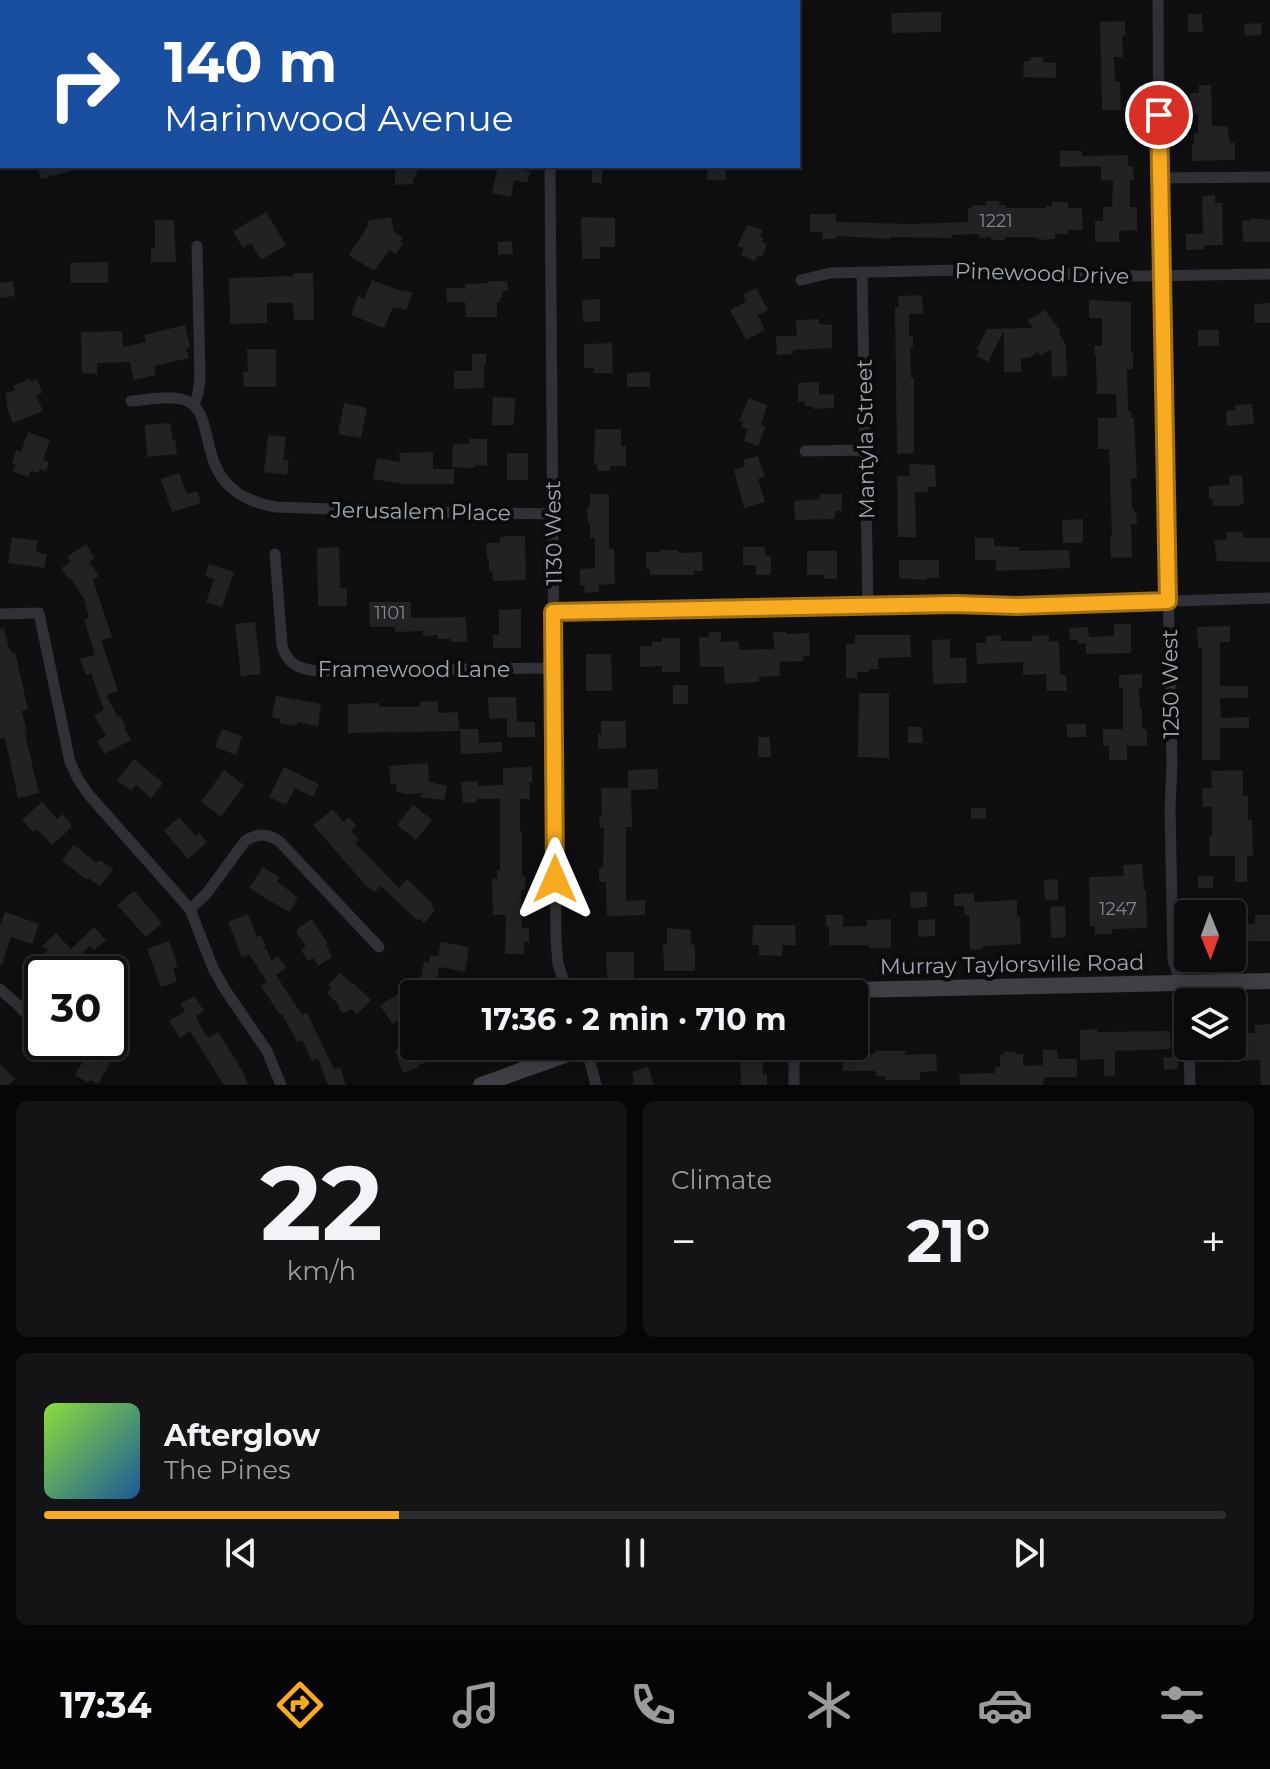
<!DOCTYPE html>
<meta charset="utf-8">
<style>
body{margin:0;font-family:Montserrat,sans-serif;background:#141416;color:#f1f3f6;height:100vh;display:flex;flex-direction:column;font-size:30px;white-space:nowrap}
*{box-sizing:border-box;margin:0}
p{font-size:26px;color:#9a9b9d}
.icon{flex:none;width:44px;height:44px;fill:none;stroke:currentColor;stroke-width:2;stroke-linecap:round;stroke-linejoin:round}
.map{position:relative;height:1085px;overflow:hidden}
.panel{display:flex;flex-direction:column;gap:16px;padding:16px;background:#060607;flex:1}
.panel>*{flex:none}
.top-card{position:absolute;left:0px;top:0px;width:800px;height:168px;box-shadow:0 4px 20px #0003,0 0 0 2px #2b2b2e;background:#1a4fa0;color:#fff;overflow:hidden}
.needle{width:52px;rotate:179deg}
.fabs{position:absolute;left:1174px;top:900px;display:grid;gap:16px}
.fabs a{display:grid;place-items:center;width:72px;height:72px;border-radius:8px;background:#0b0b0d;box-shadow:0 4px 20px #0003,0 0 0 2px #2b2b2e;font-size:40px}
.speed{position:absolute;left:24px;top:956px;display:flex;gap:16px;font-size:40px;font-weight:700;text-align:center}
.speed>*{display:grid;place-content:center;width:104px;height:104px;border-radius:50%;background:#0b0b0d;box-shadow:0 4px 20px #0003,0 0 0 2px #2b2b2e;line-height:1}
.speed .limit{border:4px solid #111;border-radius:12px;background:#fff;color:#111}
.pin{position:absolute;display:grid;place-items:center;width:68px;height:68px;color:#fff;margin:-34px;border:4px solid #fff;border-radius:50%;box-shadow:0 2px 8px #0007}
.me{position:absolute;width:88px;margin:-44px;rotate:0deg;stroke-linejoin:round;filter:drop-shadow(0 0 6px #0008)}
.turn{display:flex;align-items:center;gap:28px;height:168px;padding:0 32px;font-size:36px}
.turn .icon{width:104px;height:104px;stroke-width:2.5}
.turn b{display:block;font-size:56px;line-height:68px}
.big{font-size:60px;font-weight:700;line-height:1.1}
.panel .tile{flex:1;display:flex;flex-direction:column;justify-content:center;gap:12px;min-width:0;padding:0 28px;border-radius:12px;background:#141416}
.panel .dial{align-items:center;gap:0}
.dial b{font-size:104px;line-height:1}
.song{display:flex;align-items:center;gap:24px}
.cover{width:96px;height:96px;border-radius:12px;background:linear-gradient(135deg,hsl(90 70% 55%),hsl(210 70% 35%))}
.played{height:8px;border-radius:4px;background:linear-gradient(90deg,#f8ab20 30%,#2b2b2e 30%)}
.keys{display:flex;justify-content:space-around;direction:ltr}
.heat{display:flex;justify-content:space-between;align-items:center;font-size:44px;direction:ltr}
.panel .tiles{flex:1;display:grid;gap:16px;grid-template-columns:1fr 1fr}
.tile:last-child{grid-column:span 2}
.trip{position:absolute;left:400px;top:980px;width:468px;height:80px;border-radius:8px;background:#0b0b0d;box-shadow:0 4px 20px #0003,0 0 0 2px #2b2b2e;font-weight:700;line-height:80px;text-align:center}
.dock{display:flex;height:128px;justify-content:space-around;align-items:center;background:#040405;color:#9a9b9d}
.dock .icon{width:56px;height:56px}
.dock .active{color:#f8ab20}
.dock b{font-size:36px;color:#f1f3f6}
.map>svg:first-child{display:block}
.building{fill:#222225}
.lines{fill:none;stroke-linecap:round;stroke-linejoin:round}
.street{stroke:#303136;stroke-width:11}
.secondary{stroke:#3e4046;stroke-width:16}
.route-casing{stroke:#a16f15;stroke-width:20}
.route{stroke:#f8ab20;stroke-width:14}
.labels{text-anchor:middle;stroke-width:8;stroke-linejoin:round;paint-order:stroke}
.number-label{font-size:18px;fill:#80848f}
.street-label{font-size:22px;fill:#a0a6b3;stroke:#0b0b0c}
</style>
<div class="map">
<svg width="1270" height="1085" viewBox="0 0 1270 1085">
<rect width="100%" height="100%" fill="#0f0f11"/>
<path class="building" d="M941 12V32L892 33 891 13Z
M1188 14H1202L1203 32H1188Z
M1125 21V35H1122L1123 57H1114L1115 82H1120L1121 110H1102L1100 22Z
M1261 23 1262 35 1245 36 1244 24Z
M1031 57H1043V62L1056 63V78L1023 77 1024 61H1030Z
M1199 85H1211L1212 126H1227L1230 143H1235V160L1192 161V144H1194V133H1198V114H1190V93H1199Z
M1060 151H1082V156L1128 155V166H1133L1134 180H1130V207H1137V230L1119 231V242H1095V221H1103V207H1112L1113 180 1101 181V166L1060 167Z
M37 166H77L78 169 41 179Z
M395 166H416L417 177H413V184L395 185Z
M498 166H517L516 169 530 172 527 183 514 180 511 197 492 193Z
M592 166H602V183H592Z
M707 166H726V180H707Z
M1215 195V203H1222L1223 245H1204V249L1186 250V234H1203L1202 196Z
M986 201H999V205H1006V208H1046V206H1052V202H1068V208H1082L1083 230H1068V234H1055V239L1039 240V238L1032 237H1005V240H991V237L979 238V234L952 235V238L890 237V239L836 236V239H822V232H810V214H836V222L910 224 968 222V208H972V205H986Z
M266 212 286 245 261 260 251 243 243 248 233 231Z
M391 217 394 232 403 238 400 242 403 243 396 254 389 250 374 271 349 255 368 226 367 221Z
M581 217 615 218V247H600V259H582Z
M1251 218 1270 220V242H1243L1242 221 1251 220Z
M155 220H174L176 262H151V248H155Z
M747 225 763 230 760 236 764 238 762 242 767 244 762 257 758 255 755 261 741 255 744 248 737 246Z
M512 241 513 254 498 255V242Z
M108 262V283H71L70 263Z
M293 273H313L314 320H294L293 303H267V323L230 324 229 278 293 276Z
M372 280 403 292 404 290 413 293 406 310 393 307 384 328 351 315 358 296 364 299Z
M13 281 15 296 0 298V283Z
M489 281H507L508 291H502V297H500V302H497V317H466L465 302H447L446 288H465V284L489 283Z
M756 288 768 310 758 315 765 330 746 340 730 310 746 302 743 295Z
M922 295 923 314H909V336H913V347H910L911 378H914V453L897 454 895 307H899L898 296Z
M600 299V321L583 322 582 300Z
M1089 300 1131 302V353H1133V369H1127L1128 411H1131V418H1134L1137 478H1131L1132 509H1134V512L1136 511 1137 524H1131L1132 557 1111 558 1110 537H1112L1109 449H1098V418H1117L1116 394H1097L1096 356H1095L1094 346H1102V318H1089Z
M1270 303V323H1255L1254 304Z
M1045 310 1061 332 1059 333 1066 345 1067 376 1052 377 1051 349 1040 356 1038 352 1029 358H1021V372H1004V331L988 362 977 356 980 350 977 349 987 329 1033 328 1028 320Z
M819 319V324L832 325V348L793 350V354L777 355 776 336H797L796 320Z
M185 325 190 347 186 348 189 358 154 366 156 375 134 380 130 362 97 363V374L82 373 81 332 122 331 123 347 146 342 144 335Z
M1198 330H1219V346H1198Z
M612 343 613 373H594V368H584V344Z
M247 349H276V387H244L243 372H248Z
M472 354H486V365H484V388L454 389V371H472Z
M650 372V387H627V373Z
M30 379 31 382 37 379 42 393 36 395 43 411 13 423 6 405H8L5 393 15 390 13 386Z
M819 382V395L834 394V408L813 409V406H805V401L798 402V383Z
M493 397 515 398 514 425H492Z
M749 398 767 405 761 425 765 427 758 446 744 441 748 429 741 427 743 422 739 421Z
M344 403 367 408 361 438 338 434Z
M1252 404 1254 424 1227 426 1226 411 1235 410V405Z
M170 423 173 440H175L177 454 147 457 145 425Z
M595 429H621V446H626V466H610V471H597V464H594Z
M28 432 50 440 43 460 49 462 46 471 40 469 38 473 31 471 28 477 13 472 16 465 12 464 16 450 21 452Z
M268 435 286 437 283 460 289 461 287 475 264 472Z
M469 439H487V466L474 465V468L452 467 453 444H469Z
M433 452V469H454V484H403L373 479 377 458 400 462 399 453Z
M507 453H528V480H507Z
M758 456 765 477 758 479 765 502 744 508 734 470 745 467 743 460Z
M909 464 935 465 936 487H928V492H915L916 537H898L897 476H910Z
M179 473 187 494 197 491 201 503 172 512 161 479Z
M1242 475 1244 504H1239V506H1213L1212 498 1209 499V486L1230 485 1229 476Z
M590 494H609V549H614L615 584 599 585V592L585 593 584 585H580V569L595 568V538H590V522L588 523 587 507H590Z
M820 494H842V511H835V519L795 520 794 501 820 499Z
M1083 519V543H1063L1062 520Z
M1226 532H1243V538H1270V562L1217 561 1214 540H1227Z
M504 536H525L526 580 493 581 492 571H489V558H487L486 543H500V538Z
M12 537 38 541 36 552 47 554 44 568 8 563Z
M975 538H994V546L1019 547V551L1069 550 1070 568 996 571V560H975Z
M86 544 95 558 89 562 99 576 93 580 112 637 101 640 118 691 106 695 118 717 120 716 126 727 124 728 131 740 104 754 97 741 106 736 94 715 104 710 91 673 86 675 80 659 95 655 84 619 89 618 84 599 71 579 69 580 61 568 71 562 67 557Z
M339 547 340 588H347V606H318L317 548Z
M743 547H765V556H771V575H756V565H743Z
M660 550H678V553L702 552 703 571H694V575H650V569H646V552H660Z
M807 551H837V579H824V575H807Z
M899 560H939V578H926V580L899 578Z
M209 564 234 572 222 607 206 602 214 579 205 576Z
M369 602H411V618L466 617 467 642H451V639H438V635L423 636V631L395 632V627H370Z
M521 609V648H493V634L499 635V610Z
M255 622 261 674 241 676 235 624Z
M1114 624H1131V653L1086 654V643L1078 644V640H1070L1069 628 1088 627 1089 637 1114 636Z
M1230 626V642H1220V686H1248V698H1220L1221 718 1249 717V728H1220V760H1202V648H1198L1197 627Z
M4 628 9 649 10 648 12 653 15 652 28 709 22 711 27 733 25 734 39 793 18 798 5 738 0 739V629Z
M709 632H721V642L739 641V650L774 649 773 632H786V634L809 633 810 656H803L804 661 779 662 780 676 759 677V682L725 684 724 667H700L699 637H709Z
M855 635H910L911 657 878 658V669H869V672H857V678H846V644H855Z
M1001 635V641H1032V636L1049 635V642L1059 641 1060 675H1066L1067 691H1047L1046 674 1023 675V662L977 664 976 643H986V636Z
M662 638H680V672H662V666L640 667V646H652V642H662Z
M950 639V658H966L967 683 933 684 932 640Z
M586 654H611L612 691H586Z
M1142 674V688H1139L1140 709H1142V729H1147V746H1127V760H1109V746H1103V729H1123V688H1119V675Z
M673 685H688V704H673Z
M859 693H889V758L858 757Z
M276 696 321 704 318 726 297 722V726L279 723 280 719 272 717Z
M488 697H516L517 722H535V737H507V718L489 719Z
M438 701V713L458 712 459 731 348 733V704L379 703V707H420V702Z
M601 721H626V748L598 749V734H601Z
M1067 724H1086V737H1067Z
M908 727H922L923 743H908Z
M222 729 242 736 236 755 215 747Z
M460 729H478L479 743 502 742V752L461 754Z
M758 737H770L771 757H758Z
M134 759 163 783 151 798 136 785 131 791 117 780Z
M428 763 429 782 447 786 444 800 419 797 422 793 408 794 397 792 396 784H391L389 766Z
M284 767 319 784 313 797 295 788 286 805 269 797Z
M532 767V782H529L530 799H520V831H522V876H525V890H521L522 928H529V942H524V954H505L506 915H493L492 879 497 878V870H500V799H477V802L463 803 461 782 478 781V786L503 785V768Z
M658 769V789L631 790 632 827H626V901L645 900V915L607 916 606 882H599V868L603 867 604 828H600L599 816H602L601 788H628V770Z
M224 770 244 785 221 817 201 802Z
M1243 770V796H1248V820H1252L1253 856H1247V882H1235V856H1210L1209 836H1212V807H1203L1202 788H1212L1211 771Z
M42 802 57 819 62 814 71 824V828L52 845 37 829 33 832 22 820Z
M413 805 432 820 416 840 397 825Z
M971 808H986V818L971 819Z
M333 809 343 822 349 817 356 826 351 831 359 840 355 843 399 888 407 879 433 904 431 906 435 910 424 923 419 918 417 920 381 886 374 892 370 888 369 889 313 825Z
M179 817 196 836 199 833 207 842 188 859 164 831Z
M74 845 97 863 100 860 113 869 100 886 88 878 87 880 62 861Z
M1142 864 1144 890H1146L1147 928 1112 929V934H1095V926H1090L1089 877 1122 876 1124 875 1123 865Z
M263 867 279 877 277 881 298 898 289 912 249 888Z
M1198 876H1213V888H1198Z
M1058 879V900H1045L1044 880Z
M134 891 162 923 146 937 117 905Z
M910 892H927V907L911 908Z
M974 893V902L1017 900V917H1020L1021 944 983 946V949L970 950 969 915H965L964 906H954V894Z
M1065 906 1066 937 1051 938 1050 907Z
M5 912 39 924 32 944 11 937 2 965H0V926Z
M248 914 257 937 261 936 266 946 262 951 266 948 271 960 278 956 286 968 276 975 302 1015 307 1013 334 1069 340 1067 346 1085H328L318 1058 312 1061 302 1040 297 1042 282 1014 280 1015 261 986 267 982 249 954 242 957 228 922Z
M826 915H843V927L867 926V920L891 919V948H869V945H829V927L826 926Z
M1255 915H1270V941H1245L1244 924H1255Z
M312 919 328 944 326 945 331 954V958L318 966 313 958 308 961 301 950 306 947 297 933V929Z
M935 919V936L918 937V920Z
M753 925H795L796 945H782V956L759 955V945H752Z
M94 927 106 940 94 950 90 946 72 962 83 974H57L43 955 49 949 41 947 56 933 71 949Z
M667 928 691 930V943L695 946V971H664L663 944H667Z
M169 941 178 967 173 968 177 982 161 987 147 949Z
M441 942 469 947 465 972 439 967 437 981 421 978 424 962 429 963 430 955 438 956Z
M606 952H634V978L607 979Z
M340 973 352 984 353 983 371 1000 357 1014 352 1009 344 1013 339 1010V1005L327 993 331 989 328 985Z
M414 990V1011L392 1024 380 1005 403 991 405 995Z
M194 996 204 1011 196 1016 197 1020 208 1038 218 1032 243 1072 248 1085H224L190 1031 180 1038 169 1021 185 1011 180 1004Z
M1270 1024V1085H1261L1260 1060 1213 1061 1212 1046H1248L1247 1033H1255V1025Z
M1097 1029V1032L1170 1031 1171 1049 1115 1051V1076H1104V1059L1080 1060V1030Z
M409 1046H468V1048L418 1065 419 1067 403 1073 395 1051Z
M763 1050V1074H767V1085H741L740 1051Z
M1043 1050H1057L1058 1059H1077V1077H1044L1043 1085H960L959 1074 995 1073V1067H1000V1055H1004L1003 1052H1015V1054H1023V1066L1043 1065Z
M875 1051H905V1055L936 1054 937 1071 920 1072V1080H885V1076H876L875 1071H843V1055L875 1054Z
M96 1053 111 1062 98 1084 90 1080 88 1083 75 1075 84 1060 89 1063Z
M1163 1057H1178V1069L1164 1070Z
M0 1064 15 1079 9 1085H0Z
M648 1066 654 1085H631L634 1080 632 1072Z"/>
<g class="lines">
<path class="street" d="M547 0V2
M1158 0 1159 178 1172 766 1170 808 1173 960 1187 1003 1188 1025
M550 166 556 939 558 964 568 994
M1159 178 1270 177
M862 272 868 606
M801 280 831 273 960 270 1137 276 1270 274
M131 401C148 400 171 394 187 401 222 416 187 492 276 507L414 512 553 514
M194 405 198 394 200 378 197 246
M805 451 865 450
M275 554 282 645C287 664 299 669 317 671L554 668
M553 612 955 604 1017 606 1270 598
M0 614 39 613 70 762 78 779 89 795 190 909 213 968 224 988 267 1051 281 1085
M190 909 207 893 245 841C257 833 269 833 280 842L379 947
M0 989 19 1006 42 1031
M586 1046 596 1085
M1189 1046 1190 1085
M794 1085V1046"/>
<path class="secondary" d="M804 994 850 990 1270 981
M481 1085 590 1046"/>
</g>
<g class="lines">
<g class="route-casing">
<path id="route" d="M555 879 553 612 955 604 1017 606 1168 601 1159 115"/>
</g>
<use href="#route" class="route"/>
</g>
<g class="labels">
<g class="number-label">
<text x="996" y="227">1221</text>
<text x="390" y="619">1101</text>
<text x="1118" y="915">1247</text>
</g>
<g class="street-label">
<text transform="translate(1042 273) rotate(2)" y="8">Pinewood Drive</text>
<text transform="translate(865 439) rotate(-91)" y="8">Mantyla Street</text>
<text transform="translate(421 511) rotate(1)" y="8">Jerusalem Place</text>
<text transform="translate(553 533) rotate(-91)" y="8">1130 West</text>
<text x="414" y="677">Framewood Lane</text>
<text transform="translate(1170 684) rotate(-91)" y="8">1250 West</text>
<text transform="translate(1012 964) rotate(-1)" y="8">Murray Taylorsville Road</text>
</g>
</g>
</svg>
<div class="fabs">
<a><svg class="needle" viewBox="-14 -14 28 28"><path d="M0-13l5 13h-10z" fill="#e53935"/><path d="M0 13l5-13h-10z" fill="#9a9b9d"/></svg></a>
<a><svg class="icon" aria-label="layers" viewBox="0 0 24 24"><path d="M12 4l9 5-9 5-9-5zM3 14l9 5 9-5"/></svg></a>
</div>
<div class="speed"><div class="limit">30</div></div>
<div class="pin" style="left:1159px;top:115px;background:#d93025"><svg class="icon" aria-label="arrive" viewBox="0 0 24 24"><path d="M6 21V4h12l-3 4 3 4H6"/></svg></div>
<svg class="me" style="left:555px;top:879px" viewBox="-20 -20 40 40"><path d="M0-17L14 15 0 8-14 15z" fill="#f8ab20" stroke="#fff" stroke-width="4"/></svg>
<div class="trip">17:36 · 2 min · 710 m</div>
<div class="top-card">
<div class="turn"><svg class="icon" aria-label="right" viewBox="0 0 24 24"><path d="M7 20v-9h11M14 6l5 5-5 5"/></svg><div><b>140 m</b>Marinwood Avenue</div></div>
</div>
</div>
<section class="panel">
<div class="tiles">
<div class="tile dial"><b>22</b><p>km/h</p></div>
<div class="tile"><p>Climate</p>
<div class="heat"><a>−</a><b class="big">21°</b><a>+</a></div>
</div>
<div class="tile">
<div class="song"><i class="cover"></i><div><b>Afterglow</b><p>The Pines</p></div></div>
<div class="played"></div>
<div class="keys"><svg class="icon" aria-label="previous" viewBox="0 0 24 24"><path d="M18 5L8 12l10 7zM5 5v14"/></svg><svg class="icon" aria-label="pause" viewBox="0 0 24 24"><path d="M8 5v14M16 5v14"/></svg><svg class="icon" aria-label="next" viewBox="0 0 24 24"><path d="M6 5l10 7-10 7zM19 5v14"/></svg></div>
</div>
</div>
</section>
<nav class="dock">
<b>17:34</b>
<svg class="icon active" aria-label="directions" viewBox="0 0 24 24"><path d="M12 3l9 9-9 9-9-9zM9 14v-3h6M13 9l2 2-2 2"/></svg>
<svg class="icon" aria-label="music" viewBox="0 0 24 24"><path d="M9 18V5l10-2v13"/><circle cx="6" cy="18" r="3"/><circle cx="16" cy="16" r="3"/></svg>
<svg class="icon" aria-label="phone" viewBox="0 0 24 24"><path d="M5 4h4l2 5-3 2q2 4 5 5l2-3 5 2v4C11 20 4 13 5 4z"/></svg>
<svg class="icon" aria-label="climate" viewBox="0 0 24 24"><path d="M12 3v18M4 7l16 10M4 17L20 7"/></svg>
<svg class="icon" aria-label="car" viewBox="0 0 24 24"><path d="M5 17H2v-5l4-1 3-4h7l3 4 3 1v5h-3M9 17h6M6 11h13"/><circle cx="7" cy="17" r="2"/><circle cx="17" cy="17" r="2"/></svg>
<svg class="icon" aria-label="filters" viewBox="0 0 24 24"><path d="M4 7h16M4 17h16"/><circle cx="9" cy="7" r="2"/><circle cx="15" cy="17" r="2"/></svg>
</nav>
